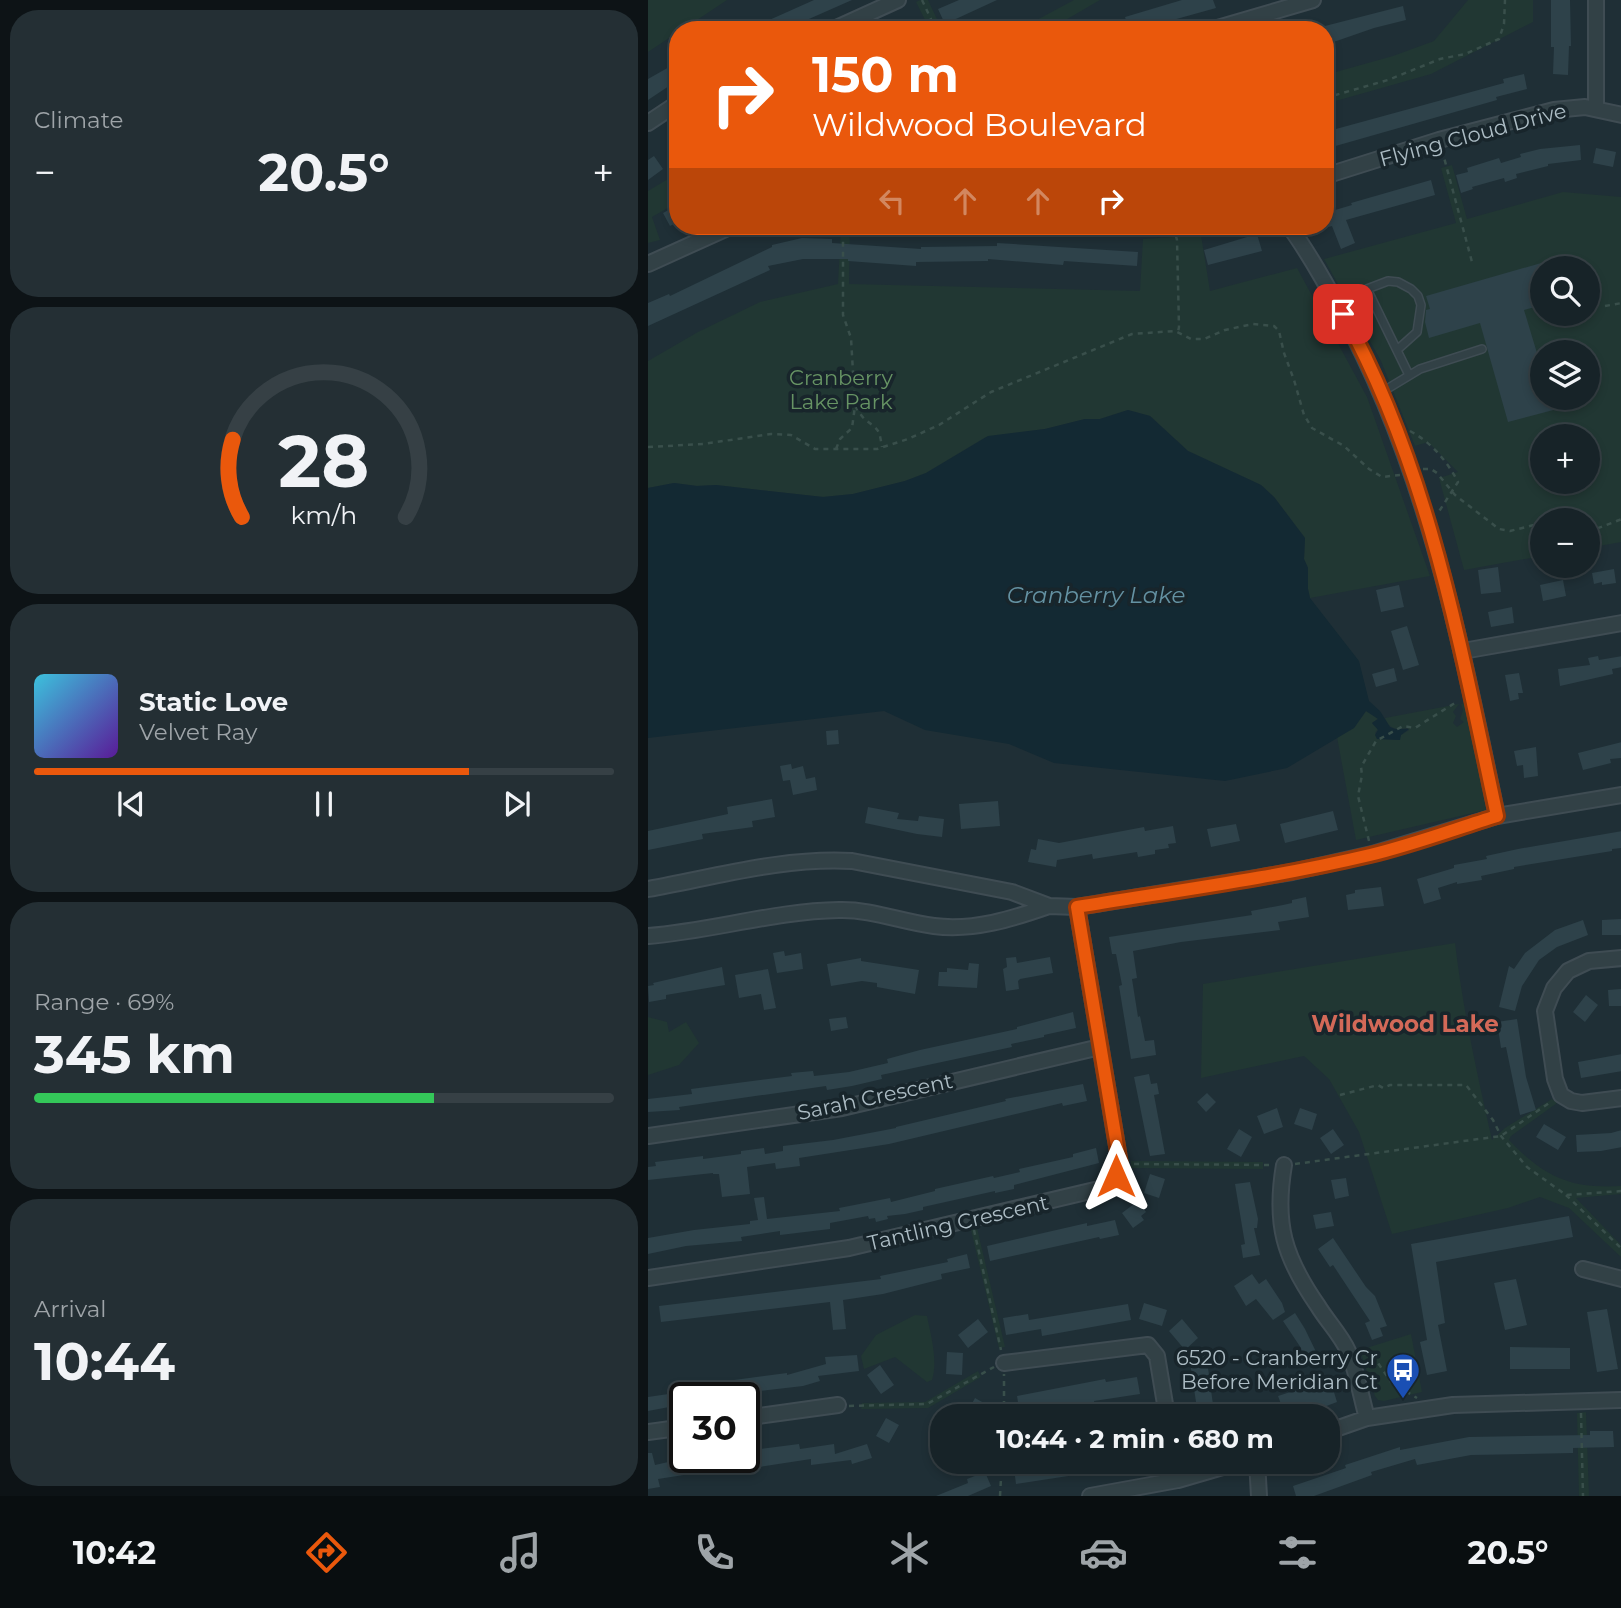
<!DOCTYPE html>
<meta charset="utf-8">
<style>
body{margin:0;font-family:Montserrat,sans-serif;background:#242f34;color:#f1f3f6;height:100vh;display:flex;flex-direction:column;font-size:26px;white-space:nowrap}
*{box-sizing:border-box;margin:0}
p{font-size:23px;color:#9ea4a8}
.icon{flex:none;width:38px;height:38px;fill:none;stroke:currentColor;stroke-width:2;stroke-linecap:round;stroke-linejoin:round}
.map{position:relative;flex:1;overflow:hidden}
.drawer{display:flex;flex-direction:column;gap:10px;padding:10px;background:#0d1316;width:648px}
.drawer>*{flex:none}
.hud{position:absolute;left:21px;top:21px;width:665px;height:214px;border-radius:28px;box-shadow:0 4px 10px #0003,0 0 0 2px #364045;background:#ea580c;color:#fff;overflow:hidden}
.fabs{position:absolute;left:882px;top:256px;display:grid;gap:14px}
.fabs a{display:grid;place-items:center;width:70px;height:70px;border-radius:50%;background:#172328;box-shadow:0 4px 10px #0003,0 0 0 2px #364045;font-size:35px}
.speed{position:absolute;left:21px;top:1382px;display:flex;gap:14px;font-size:35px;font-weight:700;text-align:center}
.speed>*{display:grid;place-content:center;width:91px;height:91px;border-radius:50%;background:#172328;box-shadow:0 4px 10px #0003,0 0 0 2px #364045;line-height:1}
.speed .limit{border:4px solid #111;border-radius:10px;background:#fff;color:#111}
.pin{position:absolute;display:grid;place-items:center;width:60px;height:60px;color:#fff;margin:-30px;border-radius:14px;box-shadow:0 4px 10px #0006}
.me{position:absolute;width:77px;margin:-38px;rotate:0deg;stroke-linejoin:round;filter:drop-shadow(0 0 5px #0008)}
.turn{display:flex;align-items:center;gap:24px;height:147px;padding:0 28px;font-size:32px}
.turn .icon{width:91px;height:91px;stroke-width:2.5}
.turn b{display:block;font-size:49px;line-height:60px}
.lanes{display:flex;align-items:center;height:66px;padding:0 28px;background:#0003;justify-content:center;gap:35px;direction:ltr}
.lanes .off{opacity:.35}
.big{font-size:52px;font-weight:700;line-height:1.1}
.drawer .tile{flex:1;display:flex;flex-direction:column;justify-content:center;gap:10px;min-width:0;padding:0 24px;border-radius:28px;background:#242f34}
.drawer .dial{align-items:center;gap:0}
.dial svg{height:182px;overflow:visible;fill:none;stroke:#364045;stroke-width:7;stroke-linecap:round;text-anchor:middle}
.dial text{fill:#f1f3f6;stroke:none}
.song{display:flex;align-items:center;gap:21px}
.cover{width:84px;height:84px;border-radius:10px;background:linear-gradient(135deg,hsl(190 70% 55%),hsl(270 70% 35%))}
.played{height:7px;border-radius:4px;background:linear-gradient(90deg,#ea580c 75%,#364045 75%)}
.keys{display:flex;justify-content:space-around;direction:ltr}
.heat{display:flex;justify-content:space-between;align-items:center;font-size:38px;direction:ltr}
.charge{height:10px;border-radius:5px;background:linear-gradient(90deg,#34c759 69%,#364045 0)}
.trip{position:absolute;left:282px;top:1404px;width:410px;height:70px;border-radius:28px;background:#172328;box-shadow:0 4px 10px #0003,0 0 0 2px #364045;font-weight:700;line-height:70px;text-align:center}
.tab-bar{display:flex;height:112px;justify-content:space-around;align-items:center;background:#090e10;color:#9ea4a8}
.tab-bar .icon{width:49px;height:49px}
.tab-bar .on{color:#ea580c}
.tab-bar b{font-size:32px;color:#f1f3f6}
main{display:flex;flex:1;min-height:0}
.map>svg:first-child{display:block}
.green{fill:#213733;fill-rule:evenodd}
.water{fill:#132933}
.building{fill:#2e424a}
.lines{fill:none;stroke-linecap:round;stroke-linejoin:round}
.service-casing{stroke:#3f4c53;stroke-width:10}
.minor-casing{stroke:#3f4c53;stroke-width:18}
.path{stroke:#394f4b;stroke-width:2.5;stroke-dasharray:5 5;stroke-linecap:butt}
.service{stroke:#324146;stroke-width:7}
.minor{stroke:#324146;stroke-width:14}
.route-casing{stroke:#983908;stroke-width:18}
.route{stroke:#ea580c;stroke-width:12}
.labels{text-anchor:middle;stroke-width:7;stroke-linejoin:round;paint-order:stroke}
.street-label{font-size:21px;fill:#acbcc4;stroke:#18252b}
.park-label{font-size:21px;fill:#679464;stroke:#18252b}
.poi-label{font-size:21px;fill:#acbcc4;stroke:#18252b;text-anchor:end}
.water-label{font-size:23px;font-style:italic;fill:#6492a3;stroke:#18252b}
.neighbourhood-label{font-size:23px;font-weight:bold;fill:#d36958;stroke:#18252b}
</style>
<main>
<section class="drawer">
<div class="tile"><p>Climate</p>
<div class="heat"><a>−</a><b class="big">20.5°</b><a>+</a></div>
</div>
<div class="tile dial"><svg viewBox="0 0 100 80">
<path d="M14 69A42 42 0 1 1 86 69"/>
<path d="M14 69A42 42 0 0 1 10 35" stroke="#ea580c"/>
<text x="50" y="56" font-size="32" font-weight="700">28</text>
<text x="50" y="72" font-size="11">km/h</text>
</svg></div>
<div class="tile">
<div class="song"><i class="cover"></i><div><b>Static Love</b><p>Velvet Ray</p></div></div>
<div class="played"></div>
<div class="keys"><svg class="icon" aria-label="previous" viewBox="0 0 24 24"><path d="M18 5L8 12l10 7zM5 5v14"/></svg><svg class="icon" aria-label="pause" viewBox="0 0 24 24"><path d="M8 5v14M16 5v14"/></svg><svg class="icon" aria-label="next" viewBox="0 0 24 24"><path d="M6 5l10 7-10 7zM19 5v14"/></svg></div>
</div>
<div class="tile"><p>Range · 69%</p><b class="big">345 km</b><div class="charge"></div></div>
<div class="tile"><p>Arrival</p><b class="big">10:44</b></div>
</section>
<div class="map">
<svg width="974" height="1496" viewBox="0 0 974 1496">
<rect width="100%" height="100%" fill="#1f2f36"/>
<path class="green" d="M0 0H79L34 30H30V32L0 52Z
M272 0H280L294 30H282L268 2Z
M426 0H452L409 25 405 30H370Z
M820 0H885V22L783 74 677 104V75L745 56 786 41Z
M804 165 819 219 915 192 973 197V542L940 548V520H894V556L816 570 791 478 810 472 780 442 767 446 733 361 676 259 808 223 793 168ZM894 268H940V313H894ZM894 352H940V397H894ZM894 436H940V481H894Z
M30 173V202L4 217 12 240 0 243V191Z
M193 227H202L201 284 492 291 495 239 553 235 562 291 649 268 719 397 782 576 662 598 660 589V568L656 559 657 538 626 497 613 485 540 451 502 416 480 410 452 419H437L397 429 338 437 278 473 257 481 205 494 175 497 68 485 49 486 26 483 0 488V361L50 332 112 302 190 284Z
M819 702 838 810 708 840 689 737 706 728 718 711 731 718 724 723 730 729 727 733 731 739 751 740 753 735 761 730 759 728C748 730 741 729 737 718L811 704 805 712 808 716 805 723 809 727 816 722 812 719 815 710 813 704Z
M807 943C815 1010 829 1074 844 1140L857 1128 904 1099 909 1103 863 1136 861 1140C896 1177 923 1189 973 1186V1194L928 1198 973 1245V1257L921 1208 892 1197 860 1208 744 1234 711 1132 681 1079 656 1056 553 1078 555 984Z
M0 1017 19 1022 21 1032 38 1022 51 1043 31 1065 0 1075Z
M483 1161 615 1162V1169L483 1168Z
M329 1228 357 1347 351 1348 323 1230Z
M267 1315 279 1316C283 1336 290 1361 284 1380L279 1382 247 1357 216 1369 213 1356 228 1335Z
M763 1334 774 1392 736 1401 730 1400 727 1396 712 1350Z
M330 1371 333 1377 280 1408 213 1409 214 1403 277 1402Z
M938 1412 941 1496H931L929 1413Z"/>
<path class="water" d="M480 410 502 416 540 451 613 485 626 497 657 538 656 559 660 568V589L662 598 711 661 721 701 732 711 742 727 747 729H761L753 735 752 740 729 739 727 735 730 730 724 723 730 719 718 711 706 728 639 768 577 781 406 763 361 744 277 730 236 711 0 738V488L26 483 49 486 68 485 175 497 205 494 257 481 278 473 340 436 397 429 437 419H452Z"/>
<path class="building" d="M166 0H204L136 30H99Z
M311 0H349L297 24 290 9Z
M534 0H565L568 8 489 30H481L477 17Z
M903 0H922L923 46H921L920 75 905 74 906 47H903Z
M755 6 758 20 726 28 677 45V26Z
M30 62V80L0 100V79Z
M876 74 879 89 848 97 849 100 677 149V132L856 83 855 79Z
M932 145 933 160 900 164V166L868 174 869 178 857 182 856 178 824 187 825 189 813 193 808 175 820 172 819 168 851 158 853 163 873 157 872 154 892 149Z
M948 148 968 152 965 167 945 163Z
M6 156 15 169 0 180V160Z
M783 180 787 195 698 220 707 243 693 249 684 226 677 228V213L704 205 703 203Z
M30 205V222L22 226 15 213Z
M609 234 614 251 560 265 556 250Z
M154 238 184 239V243L273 249V247L349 246V243L490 252 489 266 416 261 415 265 340 259V261L268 262V266L200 261V259H155L120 266 122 270 0 326V303L21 294 22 296 124 247V245Z
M914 257 917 268H894V305L876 310 889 353 894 352V397H910L913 408 860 422 832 323 781 338 777 322 778 310 782 309 778 296Z
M850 567 853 592 833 594 830 570Z
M966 569 968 583 954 585V582L946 584 944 573Z
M915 580 918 596 895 601 892 585Z
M751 585 756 607 733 612 728 590Z
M864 607 866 623 843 627 840 612Z
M759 626 771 665 755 670 743 631Z
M950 656 951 660 974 656V667L964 669 965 674 912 686 910 669 942 665 940 658Z
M746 668 749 681 728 687 724 674Z
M871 673 875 693H870L871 699 862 701 857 675Z
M190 730 191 744 179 745 178 731Z
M974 742V758L962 759 963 763 935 770 930 753Z
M888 747 890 776 876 778 875 765 869 766 866 751Z
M143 764 144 769 155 766 158 779 167 777 169 790 145 795 142 780 135 781 132 766Z
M124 799 127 817 104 821 105 827 54 834 55 839 0 850V831L80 814 79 807Z
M350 801 352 826 313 829 311 804Z
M220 807 251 813 249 819 270 821 271 816 296 819 294 837 269 834 217 823Z
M685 811 690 830 637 843 632 824Z
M588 824 592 841 563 847 559 829Z
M525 826 528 843 520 844 521 848 507 850V854L490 857 489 852 445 859 444 854 409 860 408 867 380 862 383 849 388 850 390 839 411 843 496 827 497 831Z
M974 831V848L964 849V851L866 867V869L833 876 834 880 809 884V882L790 888 793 899 776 904 769 879 806 868V865L839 859 838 856 870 849Z
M733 887 736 906 700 910 698 895 707 893V890Z
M658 897 661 917 630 922 632 930 533 942 485 951 489 978 484 979 490 1017 492 1016 497 1041 506 1040 508 1055 483 1059 471 986 474 985 468 954H464L461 937 604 915 603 911 635 905 644 903V900Z
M973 919V935H954V920Z
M935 920 940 935 909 947 891 960 874 986 867 1011 851 1007 861 966 866 969 877 953 907 930Z
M136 951 137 956 153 953 155 969 129 973 125 953Z
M368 957 369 963 402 957 405 973 372 979 370 981 371 989 358 991 355 969 359 967 358 958Z
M213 958V961L271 970 267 994 229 987V983L214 981 183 986 179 964Z
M321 963 331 964 329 988 290 986 291 972H299V968L320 970Z
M74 967 77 985 18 995V999L1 1002 0 986 6 985 5 983Z
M120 969 128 1008 116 1010 113 994 91 998 87 975Z
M974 989V1006H961L960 990Z
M938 995 950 1005 937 1022 925 1012Z
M425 1012 428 1028 396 1035V1037L363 1044 364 1047 233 1075 234 1079 204 1086 179 1090 178 1086 31 1107 32 1110 0 1112V1099L44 1094 43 1089 144 1076 143 1073 165 1071 166 1076 201 1072 240 1063 239 1059 272 1050 369 1029V1027Z
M198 1017 200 1028 183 1031 181 1019Z
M869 1019 878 1077 888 1110 872 1115 858 1047 853 1048 849 1022Z
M974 1054V1071L933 1078 930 1062Z
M501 1074 503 1084 509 1083 511 1094 506 1095 517 1154 502 1156 486 1077Z
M435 1084 439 1101 415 1106 414 1103 241 1144 151 1158 152 1166 128 1169 127 1163 99 1167 102 1194 74 1197 71 1174H65V1173L0 1180V1167L8 1166 7 1162 55 1156V1159L93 1154V1151L116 1148 117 1154 135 1151V1146L185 1140 248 1128V1127L358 1101 357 1099Z
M559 1093 568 1102 558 1112 549 1102Z
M629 1108 635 1127 616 1134 609 1116Z
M652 1108 669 1114 664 1130 646 1124Z
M896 1124 918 1137 910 1150 888 1137Z
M591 1129 604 1137 593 1157 579 1149Z
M685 1129 696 1145 683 1154 672 1138Z
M974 1130V1147L953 1151 929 1152 928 1135 963 1133Z
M448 1148 451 1163 366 1185V1189L347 1193V1191L275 1207V1210L257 1214 239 1216 240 1219 228 1222 227 1218 221 1219 220 1216 182 1223V1229L132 1235V1231L93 1237 94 1241 38 1246 0 1254V1238L46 1230 102 1224V1221L110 1220 106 1198 116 1197 119 1219 192 1211 191 1208 242 1198 243 1202 287 1191V1189L345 1176 346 1178 372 1172 371 1169 425 1157V1154Z
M502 1174 517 1179 511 1198 496 1193Z
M698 1178 701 1196 687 1199 683 1180Z
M602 1182 610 1219 609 1228H606L612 1255 595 1258 593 1245 597 1244 587 1184Z
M490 1201 498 1212 493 1216 496 1220 485 1228 474 1213Z
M683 1212 686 1226 668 1229 665 1215Z
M921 1216 925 1237 788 1262 797 1323 790 1325 799 1371 779 1375 772 1342 779 1340 763 1244Z
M467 1220 471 1235 452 1239 451 1237 342 1261 339 1246 439 1223V1226Z
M685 1238 718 1287 727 1296 739 1326 732 1328 735 1336 724 1340 717 1323 722 1321 685 1265 682 1267 670 1249Z
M319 1254 322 1268 293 1274 294 1279 235 1294 195 1300 198 1329 185 1330 182 1302 13 1322 11 1306 233 1279 232 1276 300 1262 299 1259Z
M604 1274 611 1284 618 1279 634 1303 637 1312 625 1320 608 1299 598 1306 586 1286Z
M868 1279 879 1325 857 1330 846 1283Z
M496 1303 519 1310 514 1326 491 1319Z
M480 1304 483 1320 394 1336 393 1329 358 1335 355 1318 380 1314 381 1320Z
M959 1309 970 1369 949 1372 939 1312Z
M647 1313 657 1329 671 1358 656 1366 648 1351 653 1348 635 1321Z
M330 1319 340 1332 320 1348 310 1335Z
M534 1319 550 1338 537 1350 521 1331Z
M862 1347 922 1348V1369H862Z
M299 1352 315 1353 314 1375 298 1374Z
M558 1353 566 1412 550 1415 541 1356Z
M209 1355 211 1371 170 1376 172 1381 155 1386 77 1395V1398H37V1404L0 1411V1397L61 1388V1386L86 1382V1380L139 1373V1375L178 1364 177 1357Z
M232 1365 246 1385 233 1394 219 1375Z
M489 1377 492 1394 446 1401 449 1416H439L436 1403 372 1415 369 1396 457 1379 458 1382Z
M682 1379 689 1402 652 1416 651 1413 642 1416H603L602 1414 633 1404 630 1396Z
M327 1398 359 1416H325L319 1413Z
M238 1418 251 1425 241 1443 228 1436Z
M942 1431H965L966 1447 925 1448V1453L823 1455 769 1465 767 1459 723 1472 724 1475 666 1496H648L645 1486 698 1468 697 1465 752 1447V1450L821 1437 942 1435Z
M151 1444 152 1449 186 1444 187 1454 219 1444 224 1458 204 1464 203 1460 163 1465V1459L98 1469 97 1465 55 1470V1472L10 1479 12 1487 0 1489V1453H4L7 1465 29 1460V1458H96V1451Z
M405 1461H438L440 1473 368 1484 366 1469Z
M337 1472 343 1486 320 1496H288L320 1483 319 1479Z"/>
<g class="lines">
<g class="service-casing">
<path id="service" d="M749 350 769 332 773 305 770 296 763 289 750 282 740 281 719 289 761 375
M734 392 772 369 834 349"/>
</g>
<g class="minor-casing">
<path id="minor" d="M948 0V108
M184 30 250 0
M563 30 665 0
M0 123 30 103
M677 176 791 140 906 110 937 107 974 115
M641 226C661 253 677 282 693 312 779 468 813 644 849 816
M0 264 84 226
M815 651 974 623
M0 889C67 877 136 857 204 861L364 892 401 906 429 907 644 872 724 854 849 816 974 795
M0 936C64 931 127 911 191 910 223 909 254 922 286 926 326 931 364 919 401 906
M974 958 941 961 920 971 906 988 897 1011 907 1079 913 1095 923 1101 934 1103 974 1098
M0 1136 194 1108 452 1047
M636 1165C626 1224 636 1257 670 1306 679 1321 693 1335 700 1351 709 1371 713 1397 719 1418
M935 1269 974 1279
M0 1278 201 1248 451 1189C464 1183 468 1177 472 1164L429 907
M356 1363 500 1345 509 1356 519 1416
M96 1418 190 1405
M0 1432 37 1427
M679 1432 719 1418 805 1405 974 1400
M527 1461 530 1480
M609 1461 611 1496
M442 1496 530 1480 595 1461"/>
</g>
<path class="path" d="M274 0 288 30
M677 98 740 80 792 59 817 54 851 39 856 24 857 0
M794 150 824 262
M525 226 529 240 531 327 530 332
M957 306 974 303
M207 406C210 410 214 418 219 421 232 431 231 430 234 447
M762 431C783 442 799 461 810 482L790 513
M0 447 55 444 123 434 143 435 167 449H229L260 439 291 425 343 392 484 334 527 331 543 339H556L577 330 605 324 626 326 631 331 636 353 646 380 656 415 664 428 696 446 721 469 734 477 752 475
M188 449 192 439 204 428 207 406 203 338 195 315V226
M775 469H783L789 473 807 495 851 529 862 531 894 523
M940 532 974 519
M721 841 710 796 714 775 713 767 728 741 755 726 767 728 810 701
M692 1095 730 1085 735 1088 742 1085H818L845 1120 853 1136 879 1167 918 1195 974 1191
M486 1164 623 1165
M647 1164 853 1136 904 1101
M918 1195 974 1249
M326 1230 353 1350
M714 1352 730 1363 743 1382 769 1398
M201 1406 279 1404 346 1367
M933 1413 935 1496
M356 1416V1374
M352 1496 354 1461"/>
<use href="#service" class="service"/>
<use href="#minor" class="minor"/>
</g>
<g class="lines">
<g class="route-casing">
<path id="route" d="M468 1176 472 1164 429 907C526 891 625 878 722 855 764 845 807 829 849 816 812 645 781 468 695 314"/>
</g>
<use href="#route" class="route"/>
</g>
<defs>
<g id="bus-pin" transform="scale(1.75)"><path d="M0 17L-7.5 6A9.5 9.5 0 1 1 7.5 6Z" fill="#1a4fb4" stroke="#18252b"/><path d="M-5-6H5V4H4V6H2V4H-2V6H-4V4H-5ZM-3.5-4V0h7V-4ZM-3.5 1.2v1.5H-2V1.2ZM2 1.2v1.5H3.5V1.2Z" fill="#fff"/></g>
</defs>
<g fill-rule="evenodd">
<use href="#bus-pin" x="755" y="1370"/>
</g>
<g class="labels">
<g class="street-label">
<text transform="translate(825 135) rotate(-15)" y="7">Flying Cloud Drive</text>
<text transform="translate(227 1097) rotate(-12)" y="7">Sarah Crescent</text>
<text transform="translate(310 1223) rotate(-13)" y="7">Tantling Crescent</text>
</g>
<g class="park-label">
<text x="193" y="385">Cranberry<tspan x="193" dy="24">Lake Park</tspan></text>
</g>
<g class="poi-label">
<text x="730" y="1365">6520 - Cranberry Cr<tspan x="730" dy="24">Before Meridian Ct</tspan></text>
</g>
<g class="water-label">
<text x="448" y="603">Cranberry Lake</text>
</g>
<g class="neighbourhood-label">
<text x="757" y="1032">Wildwood Lake</text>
</g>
</g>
</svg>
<div class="fabs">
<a><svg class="icon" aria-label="search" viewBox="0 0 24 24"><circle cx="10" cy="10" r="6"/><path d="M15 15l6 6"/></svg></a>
<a><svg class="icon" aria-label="layers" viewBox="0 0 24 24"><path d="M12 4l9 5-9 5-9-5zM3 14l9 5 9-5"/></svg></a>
<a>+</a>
<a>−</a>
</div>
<div class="speed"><div class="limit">30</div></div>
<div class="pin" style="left:695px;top:314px;background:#d93025"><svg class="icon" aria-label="arrive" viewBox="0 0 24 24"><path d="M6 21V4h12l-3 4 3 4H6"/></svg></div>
<svg class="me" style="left:468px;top:1176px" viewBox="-20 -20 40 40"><path d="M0-17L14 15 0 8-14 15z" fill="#ea580c" stroke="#fff" stroke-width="4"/></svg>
<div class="trip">10:44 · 2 min · 680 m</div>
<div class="hud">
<div class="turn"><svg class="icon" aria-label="right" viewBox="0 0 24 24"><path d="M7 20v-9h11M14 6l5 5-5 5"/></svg><div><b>150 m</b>Wildwood Boulevard</div></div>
<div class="lanes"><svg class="icon off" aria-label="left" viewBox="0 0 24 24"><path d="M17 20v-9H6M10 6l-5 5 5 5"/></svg><svg class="icon off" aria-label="ahead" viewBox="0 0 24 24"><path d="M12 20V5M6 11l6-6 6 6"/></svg><svg class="icon off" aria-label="ahead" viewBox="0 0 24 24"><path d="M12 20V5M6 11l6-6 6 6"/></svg><svg class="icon" aria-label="right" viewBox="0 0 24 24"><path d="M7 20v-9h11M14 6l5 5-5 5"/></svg></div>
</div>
</div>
</main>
<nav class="tab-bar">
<b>10:42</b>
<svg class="icon on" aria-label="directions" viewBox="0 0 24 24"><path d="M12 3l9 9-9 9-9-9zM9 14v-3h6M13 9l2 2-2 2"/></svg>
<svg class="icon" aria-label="music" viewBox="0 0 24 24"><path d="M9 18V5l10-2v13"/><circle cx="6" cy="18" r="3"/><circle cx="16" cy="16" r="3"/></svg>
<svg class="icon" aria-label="phone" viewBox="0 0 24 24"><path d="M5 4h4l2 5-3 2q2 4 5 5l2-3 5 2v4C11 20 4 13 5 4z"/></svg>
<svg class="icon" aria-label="climate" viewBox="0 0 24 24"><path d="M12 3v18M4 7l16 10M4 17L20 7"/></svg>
<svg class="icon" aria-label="car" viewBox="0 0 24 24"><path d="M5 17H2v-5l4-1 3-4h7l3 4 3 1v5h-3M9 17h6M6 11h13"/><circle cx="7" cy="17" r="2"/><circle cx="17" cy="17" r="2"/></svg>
<svg class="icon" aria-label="filters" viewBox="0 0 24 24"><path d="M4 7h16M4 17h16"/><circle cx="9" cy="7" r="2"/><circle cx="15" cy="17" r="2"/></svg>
<b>20.5°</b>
</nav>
